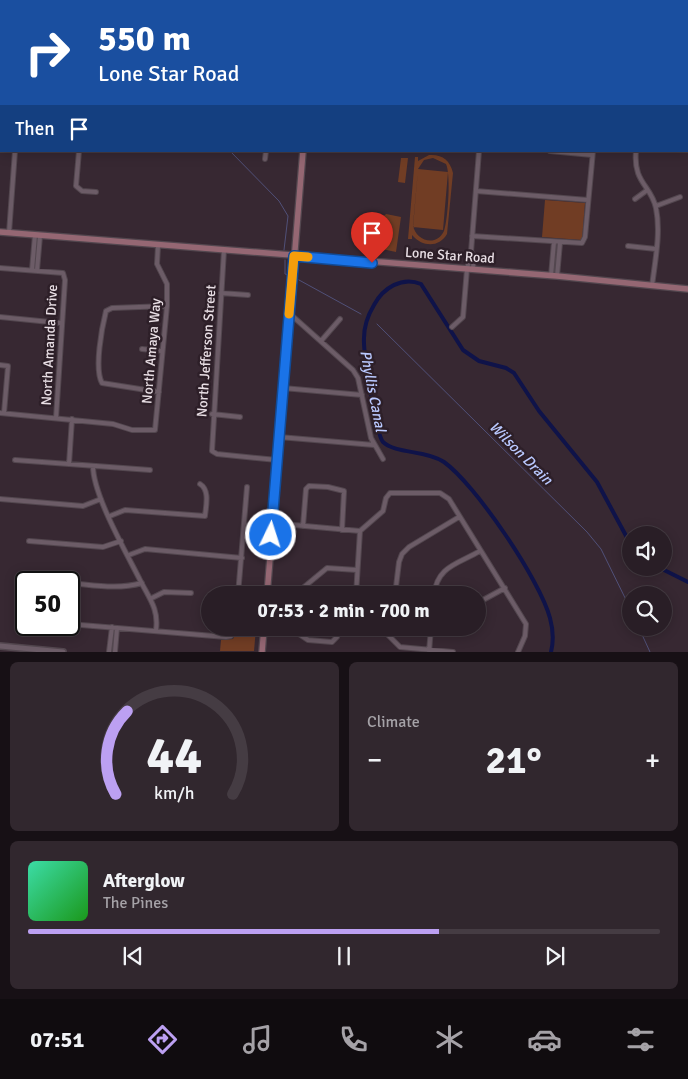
<!DOCTYPE html>
<meta charset="utf-8">
<style>
body{margin:0;font-family:Signika,sans-serif;background:#31272e;color:#f1f3f6;height:100vh;display:flex;flex-direction:column;font-size:19px;white-space:nowrap}
*{box-sizing:border-box;margin:0}
p{font-size:16px;color:#a5a2a7}
.icon{flex:none;width:28px;height:28px;fill:none;stroke:currentColor;stroke-width:2;stroke-linecap:round;stroke-linejoin:round}
.map{position:relative;height:652px;overflow:hidden}
.sheet{display:flex;flex-direction:column;gap:10px;padding:10px;background:#171015;flex:1}
.sheet>*{flex:none}
.hud{position:absolute;left:0px;top:0px;width:689px;height:152px;box-shadow:0 2px 12px #0003,0 0 0 1px #453c43;background:#1a4fa0;color:#fff;overflow:hidden}
.tools{position:absolute;left:622px;top:526px;display:grid;gap:10px}
.tools a{display:grid;place-items:center;width:50px;height:50px;border-radius:50%;background:#291e26;box-shadow:0 2px 12px #0003,0 0 0 1px #453c43;font-size:25px}
.speed{position:absolute;left:15px;top:571px;display:flex;gap:10px;font-size:25px;font-weight:700;text-align:center}
.speed>*{display:grid;place-content:center;width:65px;height:65px;border-radius:50%;background:#291e26;box-shadow:0 2px 12px #0003,0 0 0 1px #453c43;line-height:1}
.speed .limit{border:2px solid #111;border-radius:8px;background:#fff;color:#111}
.pin{position:absolute;display:grid;place-items:center;width:42px;height:42px;color:#fff;margin:-51px -21px;border-radius:50% 50% 50% 0;rotate:-45deg;box-shadow:0 0 5px #0007}
.pin .icon{rotate:45deg}
.me{position:absolute;width:55px;margin:-28px;rotate:4deg;stroke-linejoin:round;filter:drop-shadow(0 0 4px #0008)}
.turn{display:flex;align-items:center;gap:18px;height:105px;padding:0 15px;font-size:22px}
.turn .icon{width:65px;height:65px;stroke-width:2.5}
.turn b{display:block;font-size:35px;line-height:42px}
.then{display:flex;align-items:center;height:48px;padding:0 15px;background:#0003;gap:10px;font-size:19px}
.big{font-size:38px;font-weight:700;line-height:1.1}
.sheet .card{flex:1;display:flex;flex-direction:column;justify-content:center;gap:8px;min-width:0;padding:0 18px;border-radius:8px;background:#31272e}
.sheet .dial{align-items:center;gap:0}
.dial svg{height:130px;overflow:visible;fill:none;stroke:#453c43;stroke-width:7;stroke-linecap:round;text-anchor:middle}
.dial text{fill:#f1f3f6;stroke:none}
.song{display:flex;align-items:center;gap:15px}
.cover{width:60px;height:60px;border-radius:8px;background:linear-gradient(135deg,hsl(160 70% 55%),hsl(120 70% 35%))}
.played{height:5px;border-radius:2px;background:linear-gradient(90deg,#bca0f2 65%,#453c43 65%)}
.keys{display:flex;justify-content:space-around;direction:ltr}
.heat{display:flex;justify-content:space-between;align-items:center;font-size:28px;direction:ltr}
.sheet .tiles{flex:1;display:grid;gap:10px;grid-template-columns:1fr 1fr}
.card:last-child{grid-column:span 2}
.trip{position:absolute;left:201px;top:586px;width:285px;height:50px;border-radius:25px;background:#291e26;box-shadow:0 2px 12px #0003,0 0 0 1px #453c43;font-weight:700;line-height:50px;text-align:center}
.tab-bar{display:flex;height:80px;justify-content:space-around;align-items:center;background:#100c0f;color:#a5a2a7}
.tab-bar .icon{width:35px;height:35px}
.tab-bar .active{color:#bca0f2}
.tab-bar b{font-size:22px;color:#f1f3f6}
.map>svg:first-child{display:block}
.green{fill:#713d24;fill-rule:evenodd}
.lines{fill:none;stroke-linecap:round;stroke-linejoin:round}
.stream{stroke:#505078;stroke-width:1}
.canal{stroke:#0f1349;stroke-width:4}
.minor-casing{stroke:#53474f;stroke-width:6}
.tertiary-casing{stroke:#53474f;stroke-width:8}
.secondary-casing{stroke:#53474f;stroke-width:8}
.minor{stroke:#6c5c67;stroke-width:4}
.tertiary{stroke:#6c5c67;stroke-width:5}
.secondary{stroke:#956773;stroke-width:5.5}
.route-casing{stroke:#114b97;stroke-width:12}
.route{stroke:#1a73e8;stroke-width:9}
.slow{stroke:#f59e0b;stroke-width:9}
.labels{text-anchor:middle;stroke-width:5;stroke-linejoin:round;paint-order:stroke}
.street-label{font-size:14px;fill:#e9dfe5;stroke:#2d1f28}
.water-label{font-size:15px;font-style:italic;fill:#bac9ff;stroke:#2d1f28}
</style>
<div class="map">
<svg width="688" height="652" viewBox="0 0 688 652">
<rect width="100%" height="100%" fill="#372832"/>
<path class="green" d="M429 155C442 154 450 160 453 173L447 234C439 248 422 247 412 235V239H408L415 157H418V161ZM433 158 446 164C451 174 448 220 444 231 436 248 415 240 413 225L418 170 413 227 443 230 448 172 418 169 424 160Z
M401 158H408L405 183 398 182Z
M545 200 585 203 582 240 542 237Z
M386 214 401 217 396 252 382 249 384 216Z
M239 628H256L254 651H220L221 640 233 639Z"/>
<g class="lines">
<path class="stream" d="M76 0 77 1
M213 1V0
M230 151 279 201 288 216 284 250
M285 260V274L289 275
M299 280 361 314
M377 324 587 532 601 549 631 610
M639 628 650 652"/>
<path class="canal" d="M0 27 1 28
M660 568 688 582
M551 652C554 640 553 629 550 618 540 580 475 484 444 462 426 450 396 454 383 442 376 434 363 351 364 338 364 327 368 315 374 305 383 288 402 276 421 284L463 350 479 361 506 368 514 373 539 411 597 482 631 545"/>
<g class="minor-casing">
<path id="minor" d="M35 0 36 1
M107 1 108 0
M156 1V0
M348 1V0
M424 1V0
M501 1V0
M543 1V0
M604 1V0
M648 1V0
M0 82H1
M688 98V91
M79 151 76 186 82 191 96 192
M550 151 592 155
M636 151C633 183 651 185 656 208 661 233 655 261 652 286
M265 159 266 151
M476 191 588 200
M635 199 646 191
M656 206 680 197
M9 233 15 151
M472 236 582 243 585 237 593 151
M628 246 656 249
M224 250 212 451 217 454 277 460
M471 252 479 151
M0 268 63 273 65 280 56 418
M32 270 35 235
M37 270 40 236
M551 276 554 242
M557 276 560 243
M221 293 248 295
M289 313 353 370 358 378 371 438 383 459
M0 317 60 323
M452 327 463 317 467 269 471 252 474 255 473 269
M321 341 340 319
M142 349 161 351
M0 365 8 366 4 413
M283 388 362 395
M159 392 102 383C94 369 102 327 106 311L112 308 167 306
M0 413 113 424 132 430H155L167 306V284L157 264 158 246
M212 414 240 417
M279 437 374 445
M15 460 150 470
M69 464 72 419
M93 466C93 495 126 552 140 580 149 598 159 609 156 630
M0 499 83 506 101 499
M110 516 125 510 205 516C206 506 210 490 200 484
M272 523 360 531 383 511 386 498 390 493H440L449 499 526 624 525 636 518 652
M303 526 306 489 309 486 328 487 344 491 342 530
M29 541 103 547 121 541
M129 555 145 549 242 558
M69 583C94 585 117 590 142 583
M238 595 247 487
M299 595 304 587 327 568 357 570
M356 595 360 531
M395 595 399 562 402 554 409 547 459 517
M434 595C437 566 458 564 480 551
M152 598 164 592 191 593
M479 607 483 600 505 588
M26 619 19 617 22 581 65 582
M69 624 226 637 231 636 235 628
M297 628 299 634 308 640 332 642 337 637V628
M381 628 400 647 453 652
M109 652 112 627
M115 652 117 628
M429 652 431 628"/>
</g>
<g class="tertiary-casing">
<path id="tertiary" d="M0 646 63 652"/>
</g>
<g class="secondary-casing">
<path id="secondary" d="M316 1 317 0
M0 232 557 276 688 289
M267 595 303 151
M262 652 264 628"/>
</g>
<use href="#minor" class="minor"/>
<use href="#tertiary" class="tertiary"/>
<use href="#secondary" class="secondary"/>
</g>
<g class="lines">
<g class="route-casing">
<path id="route" d="M271 535 294 256 372 263"/>
</g>
<use href="#route" class="route"/>
<path class="slow" d="M289 314 294 256 308 257"/>
</g>
<g class="labels">
<g class="street-label">
<text transform="translate(450 255) rotate(4)" y="5">Lone Star Road</text>
<text transform="translate(49 345) rotate(-87)" y="5">North Amanda Drive</text>
<text transform="translate(151 351) rotate(-85)" y="5">North Amaya Way</text>
<text transform="translate(206 351) rotate(-86)" y="5">North Jefferson Street</text>
</g>
<g class="water-label">
<text transform="translate(373 391) rotate(79)" y="5">Phyllis Canal</text>
<text transform="translate(521 453) rotate(45)" y="5">Wilson Drain</text>
</g>
</g>
</svg>
<div class="tools">
<a><svg class="icon" aria-label="sound" viewBox="0 0 24 24"><path d="M4 9h4l5-4v14l-5-4H4zM17 9q2 3 0 6"/></svg></a>
<a><svg class="icon" aria-label="search" viewBox="0 0 24 24"><circle cx="10" cy="10" r="6"/><path d="M15 15l6 6"/></svg></a>
</div>
<div class="speed"><div class="limit">50</div></div>
<div class="pin" style="left:372px;top:263px;background:#d93025"><svg class="icon" aria-label="arrive" viewBox="0 0 24 24"><path d="M6 21V4h12l-3 4 3 4H6"/></svg></div>
<svg class="me" style="left:271px;top:535px" viewBox="-20 -20 40 40"><circle r="17" fill="#1a73e8" stroke="#fff" stroke-width="3"/><path d="M0-11L8 9 0 5-8 9z" fill="#fff"/></svg>
<div class="trip">07:53 · 2 min · 700 m</div>
<div class="hud">
<div class="turn"><svg class="icon" aria-label="right" viewBox="0 0 24 24"><path d="M7 20v-9h11M14 6l5 5-5 5"/></svg><div><b>550 m</b>Lone Star Road</div></div>
<div class="then">Then<svg class="icon" aria-label="arrive" viewBox="0 0 24 24"><path d="M6 21V4h12l-3 4 3 4H6"/></svg></div>
</div>
</div>
<section class="sheet">
<div class="tiles">
<div class="card dial"><svg viewBox="0 0 100 80">
<path d="M14 69A42 42 0 1 1 86 69"/>
<path d="M14 69A42 42 0 0 1 21 18" stroke="#bca0f2"/>
<text x="50" y="56" font-size="32" font-weight="700">44</text>
<text x="50" y="72" font-size="11">km/h</text>
</svg></div>
<div class="card"><p>Climate</p>
<div class="heat"><a>−</a><b class="big">21°</b><a>+</a></div>
</div>
<div class="card">
<div class="song"><i class="cover"></i><div><b>Afterglow</b><p>The Pines</p></div></div>
<div class="played"></div>
<div class="keys"><svg class="icon" aria-label="previous" viewBox="0 0 24 24"><path d="M18 5L8 12l10 7zM5 5v14"/></svg><svg class="icon" aria-label="pause" viewBox="0 0 24 24"><path d="M8 5v14M16 5v14"/></svg><svg class="icon" aria-label="next" viewBox="0 0 24 24"><path d="M6 5l10 7-10 7zM19 5v14"/></svg></div>
</div>
</div>
</section>
<nav class="tab-bar">
<b>07:51</b>
<svg class="icon active" aria-label="directions" viewBox="0 0 24 24"><path d="M12 3l9 9-9 9-9-9zM9 14v-3h6M13 9l2 2-2 2"/></svg>
<svg class="icon" aria-label="music" viewBox="0 0 24 24"><path d="M9 18V5l10-2v13"/><circle cx="6" cy="18" r="3"/><circle cx="16" cy="16" r="3"/></svg>
<svg class="icon" aria-label="phone" viewBox="0 0 24 24"><path d="M5 4h4l2 5-3 2q2 4 5 5l2-3 5 2v4C11 20 4 13 5 4z"/></svg>
<svg class="icon" aria-label="climate" viewBox="0 0 24 24"><path d="M12 3v18M4 7l16 10M4 17L20 7"/></svg>
<svg class="icon" aria-label="car" viewBox="0 0 24 24"><path d="M5 17H2v-5l4-1 3-4h7l3 4 3 1v5h-3M9 17h6M6 11h13"/><circle cx="7" cy="17" r="2"/><circle cx="17" cy="17" r="2"/></svg>
<svg class="icon" aria-label="filters" viewBox="0 0 24 24"><path d="M4 7h16M4 17h16"/><circle cx="9" cy="7" r="2"/><circle cx="15" cy="17" r="2"/></svg>
</nav>
